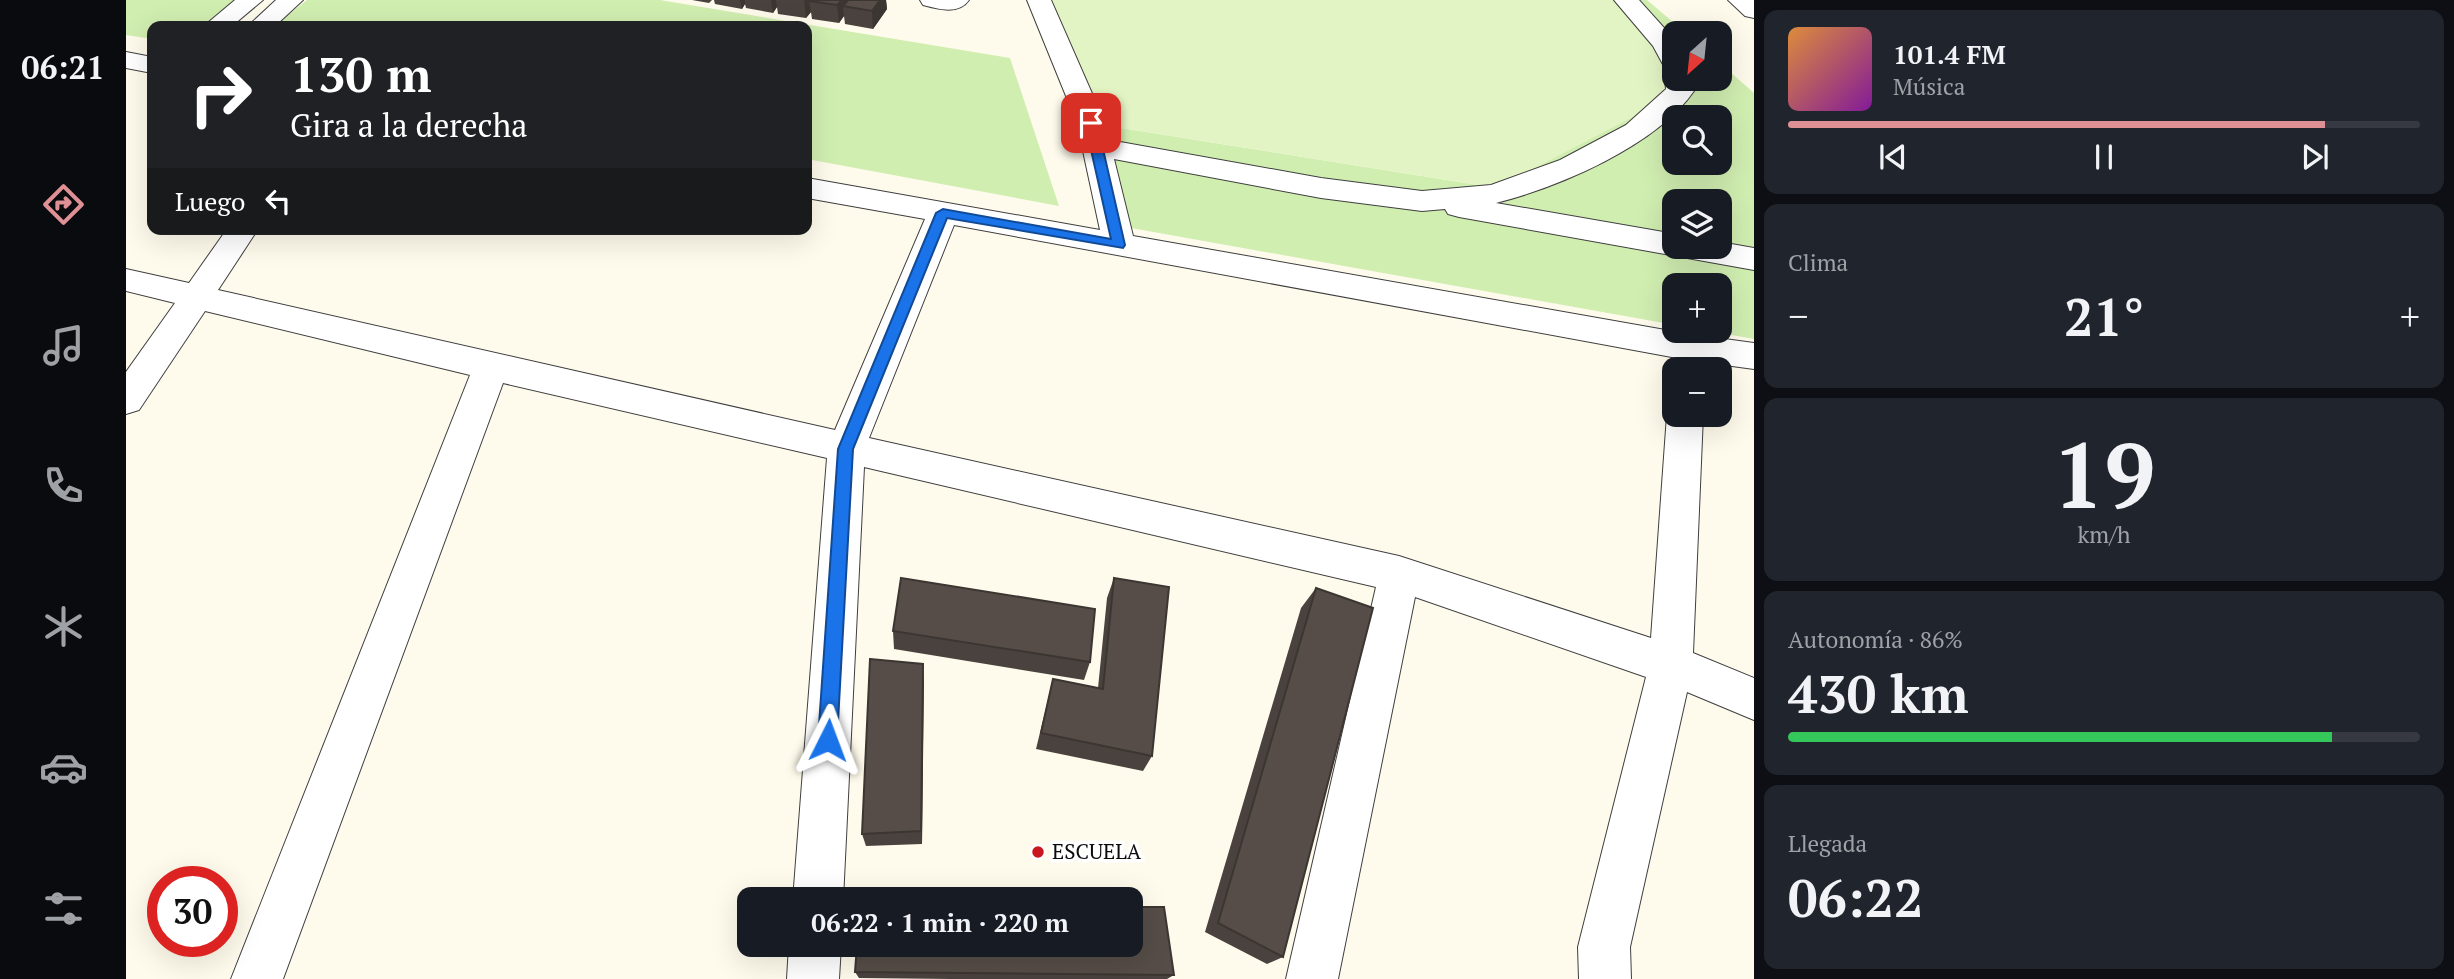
<!DOCTYPE html>
<html lang="es">
<meta charset="utf-8">
<style>
body{margin:0;font-family:"PT Serif",serif;background:#20242c;color:#f1f3f6;height:100vh;display:flex;flex-direction:column;font-size:26px;white-space:nowrap}
*{box-sizing:border-box;margin:0}
p{font-size:23px;color:#9ea1a6}
.icon{flex:none;width:38px;height:38px;fill:none;stroke:currentColor;stroke-width:2;stroke-linecap:round;stroke-linejoin:round}
.map{position:relative;flex:1;overflow:hidden}
.side{display:flex;flex-direction:column;gap:10px;padding:10px;background:#0d0f14;width:700px}
.side>*{flex:none}
.banner{position:absolute;left:21px;top:21px;width:665px;height:214px;border-radius:14px;box-shadow:0 7px 28px #0002;background:#202124;color:#fff;overflow:hidden}
.needle{width:46px;rotate:207deg}
.controls{position:absolute;left:1536px;top:21px;display:grid;gap:14px}
.controls a{display:grid;place-items:center;width:70px;height:70px;border-radius:14px;background:#171b24;box-shadow:0 7px 28px #0002;font-size:35px}
.speed{position:absolute;left:21px;top:866px;display:flex;gap:14px;font-size:35px;font-weight:700;text-align:center}
.speed>*{display:grid;place-content:center;width:91px;height:91px;border-radius:50%;background:#171b24;box-shadow:0 7px 28px #0002;line-height:1}
.speed .limit{border:10px solid #d22;background:#fff;color:#111}
.pin{position:absolute;display:grid;place-items:center;width:60px;height:60px;color:#fff;margin:-30px;border-radius:14px;box-shadow:0 4px 10px #0006}
.me{position:absolute;width:77px;margin:-38px;rotate:3deg;stroke-linejoin:round;filter:drop-shadow(0 0 5px #0008)}
.turn{display:flex;align-items:center;gap:24px;height:147px;padding:0 28px;font-size:32px}
.turn .icon{width:91px;height:91px;stroke-width:2.5}
.turn b{display:block;font-size:49px;line-height:60px}
.then{display:flex;align-items:center;height:66px;padding:0 28px;background:#0003;gap:14px;font-size:26px}
.big{font-size:52px;font-weight:800;line-height:1.1}
.side .tile{flex:1;display:flex;flex-direction:column;justify-content:center;gap:10px;min-width:0;padding:0 24px;border-radius:14px;background:#20242c}
.side .dial{align-items:center;gap:0}
.dial b{font-size:91px;line-height:1}
.song{display:flex;align-items:center;gap:21px}
.cover{width:84px;height:84px;border-radius:10px;background:linear-gradient(135deg,hsl(30 70% 55%),hsl(290 70% 35%))}
.played{height:7px;border-radius:4px;background:linear-gradient(90deg,#df9095 85%,#363941 85%)}
.keys{display:flex;justify-content:space-around;direction:ltr}
.heat{display:flex;justify-content:space-between;align-items:center;font-size:38px;direction:ltr}
.charge{height:10px;border-radius:5px;background:linear-gradient(90deg,#34c759 86%,#363941 0)}
.trip{position:absolute;left:611px;top:887px;width:406px;height:70px;border-radius:14px;background:#171b24;box-shadow:0 7px 28px #0002;font-weight:800;line-height:70px;text-align:center}
main{display:flex;flex:1;min-height:0}
.tabs{display:flex;flex-direction:column;width:126px;justify-content:space-around;align-items:center;background:#090b0e;color:#9ea1a6}
.tabs .icon{width:49px;height:49px}
.tabs .on{color:#df9095}
.tabs b{font-size:32px;color:#f1f3f6}
.map>svg:first-child{display:block}
.green{fill:#d1eeb1;fill-rule:evenodd}
.pitch{fill:#e3f4c4}
.lines{fill:none;stroke-linecap:round;stroke-linejoin:round}
.minor-casing{stroke:#3f3f3f;stroke-width:2}
.minor{fill:#fff;fill-rule:evenodd}
.wall{fill:#4a423e}
.shaded-wall{fill:#3c3632}
.building{fill:#564d48;stroke:#3c3632;stroke-width:2}
.route{fill:#1a73e8;stroke:#114b97;stroke-width:2}
.poi-dot{fill:#ca161f;stroke:#fff;stroke-width:2.5}
.labels{text-anchor:middle;stroke-width:7;stroke-linejoin:round;paint-order:stroke}
.near-poi-label{font-size:21px;fill:#0c0c0c;stroke:#fff;text-anchor:start}
</style>
<main>
<nav class="tabs">
<b>06:21</b>
<svg class="icon on" aria-label="directions" viewBox="0 0 24 24"><path d="M12 3l9 9-9 9-9-9zM9 14v-3h6M13 9l2 2-2 2"/></svg>
<svg class="icon" aria-label="music" viewBox="0 0 24 24"><path d="M9 18V5l10-2v13"/><circle cx="6" cy="18" r="3"/><circle cx="16" cy="16" r="3"/></svg>
<svg class="icon" aria-label="phone" viewBox="0 0 24 24"><path d="M5 4h4l2 5-3 2q2 4 5 5l2-3 5 2v4C11 20 4 13 5 4z"/></svg>
<svg class="icon" aria-label="climate" viewBox="0 0 24 24"><path d="M12 3v18M4 7l16 10M4 17L20 7"/></svg>
<svg class="icon" aria-label="car" viewBox="0 0 24 24"><path d="M5 17H2v-5l4-1 3-4h7l3 4 3 1v5h-3M9 17h6M6 11h13"/><circle cx="7" cy="17" r="2"/><circle cx="17" cy="17" r="2"/></svg>
<svg class="icon" aria-label="filters" viewBox="0 0 24 24"><path d="M4 7h16M4 17h16"/><circle cx="9" cy="7" r="2"/><circle cx="15" cy="17" r="2"/></svg>
</nav>
<div class="map">
<svg width="1628" height="979" viewBox="0 0 1628 979">
<rect width="100%" height="100%" fill="#fffbec"/>
<path class="green" d="M0 0H115L79 26H26V39L0 35Z
M181 0H534L884 58 933 206 681 159V26H148Z
M1489 0H1521L1560 33H1549V78Z
M1594 63 1628 93V339L1583 331H1594V285H1549V325L1005 228 976 125 1371 188 1549 79H1594ZM1549 117H1594V163H1549ZM1549 201H1594V247H1549Z"/>
<path class="pitch" d="M924 0H1489L1536 41 1551 86 1535 102 1371 188 976 125Z"/>
<g class="lines">
<g class="minor-casing">
<path id="minor" d="M109 0H137L106 26H78Z
M150 0H177L149 26H122Z
M794 0H843C833 15 812 9 797 5Z
M901 0H925L979 123 983 140 1195 178 1296 191 1365 185 1434 160 1500 125 1540 89 1539 79 1543 73 1549 72 1540 70 1527 46 1488 0H1513L1549 40V79H1565L1568 91C1530 146 1433 187 1370 203L1549 234V247H1594V242L1628 248V270L1333 217 1322 214 1319 209 1296 211 1195 198 988 159 1007 236 1562 334 1628 343V369L1562 360 828 225 743 438 1273 556 1525 638 1541 415 1549 404V415H1577L1567 653 1628 678V720L1561 692 1504 947 1505 979H1453L1452 947 1520 677 1289 597 1212 979H1160L1250 587 738 467 717 900H667L701 458 377 383 157 979H105L344 375 79 311 13 410 0 414V372L49 303 0 291V269L63 283 101 229H132L92 290 709 430 799 219 681 198V178L974 230 951 123Z
M1602 0H1628V18L1619 16Z
M0 52 26 57V73L0 68Z
M663 945H715L713 979H661Z"/>
</g>
<use href="#minor" class="minor"/>
</g>
<path class="wall" d="M566 0H586L583 3Z
M588 0H760L761 9 747 29 719 24 718 16 713 23 686 19 685 12 680 18 652 14 651 7 647 13 620 8 619 4 616 9 589 4Z
M988 578 1026 756 1017 771 910 749 927 679 972 688 981 598Z
M1190 588 1157 957 1141 964 1079 932 1175 608Z
M767 631 964 662 958 680 768 649Z
M797 664 796 844 740 846 736 834Z
M729 972 1048 975 1041 979H824L733 978Z"/>
<path class="shaded-wall" d="M614 0H619V4L616 9Z
M645 0H650L651 7 647 13Z
M678 0H694L683 1 685 12 680 18Z
M716 0H727L717 6 718 16 713 23 711 5Z
M754 0H760L761 9 747 29 746 11Z
M797 664 798 682 796 844 795 831Z"/>
<path class="building" d="M684 0H716L711 5 683 1Z
M722 0H754L746 11 717 6Z
M775 578 969 609 964 662 767 631Z
M988 578 1043 587 1026 756 915 733 927 679 977 689Z
M1190 588 1247 608 1157 957 1092 923Z
M744 659 797 664 795 831 736 834Z
M1004 907H1038L1048 975 729 972 731 945H1004Z"/>
<path class="route" d="M965 119 971 123 999 245 997 248 821 218 727 449 711 740 708 747 702 750 695 747 692 740 712 449 810 213 817 209 985 239 959 123Z"/>
<circle class="poi-dot" cx="912" cy="852" r="7"/>
<g class="labels">
<g class="near-poi-label">
<text x="926" y="859">ESCUELA</text>
</g>
</g>
</svg>
<div class="controls">
<a><svg class="needle" viewBox="-14 -14 28 28"><path d="M0-13l5 13h-10z" fill="#e53935"/><path d="M0 13l5-13h-10z" fill="#9ea1a6"/></svg></a>
<a><svg class="icon" aria-label="search" viewBox="0 0 24 24"><circle cx="10" cy="10" r="6"/><path d="M15 15l6 6"/></svg></a>
<a><svg class="icon" aria-label="layers" viewBox="0 0 24 24"><path d="M12 4l9 5-9 5-9-5zM3 14l9 5 9-5"/></svg></a>
<a>+</a>
<a>−</a>
</div>
<div class="speed"><div class="limit">30</div></div>
<div class="pin" style="left:965px;top:123px;background:#d93025"><svg class="icon" aria-label="arrive" viewBox="0 0 24 24"><path d="M6 21V4h12l-3 4 3 4H6"/></svg></div>
<svg class="me" style="left:702px;top:740px" viewBox="-20 -20 40 40"><path d="M0-17L14 15 0 8-14 15z" fill="#1a73e8" stroke="#fff" stroke-width="4"/></svg>
<div class="trip">06:22 · 1 min · 220 m</div>
<div class="banner">
<div class="turn"><svg class="icon" aria-label="right" viewBox="0 0 24 24"><path d="M7 20v-9h11M14 6l5 5-5 5"/></svg><div><b>130 m</b>Gira a la derecha</div></div>
<div class="then">Luego<svg class="icon" aria-label="left" viewBox="0 0 24 24"><path d="M17 20v-9H6M10 6l-5 5 5 5"/></svg></div>
</div>
</div>
<section class="side">
<div class="tile">
<div class="song"><i class="cover"></i><div><b>101.4 FM</b><p>Música</p></div></div>
<div class="played"></div>
<div class="keys"><svg class="icon" aria-label="previous" viewBox="0 0 24 24"><path d="M18 5L8 12l10 7zM5 5v14"/></svg><svg class="icon" aria-label="pause" viewBox="0 0 24 24"><path d="M8 5v14M16 5v14"/></svg><svg class="icon" aria-label="next" viewBox="0 0 24 24"><path d="M6 5l10 7-10 7zM19 5v14"/></svg></div>
</div>
<div class="tile"><p>Clima</p>
<div class="heat"><a>−</a><b class="big">21°</b><a>+</a></div>
</div>
<div class="tile dial"><b>19</b><p>km/h</p></div>
<div class="tile"><p>Autonomía · 86%</p><b class="big">430 km</b><div class="charge"></div></div>
<div class="tile"><p>Llegada</p><b class="big">06:22</b></div>
</section>
</main>
